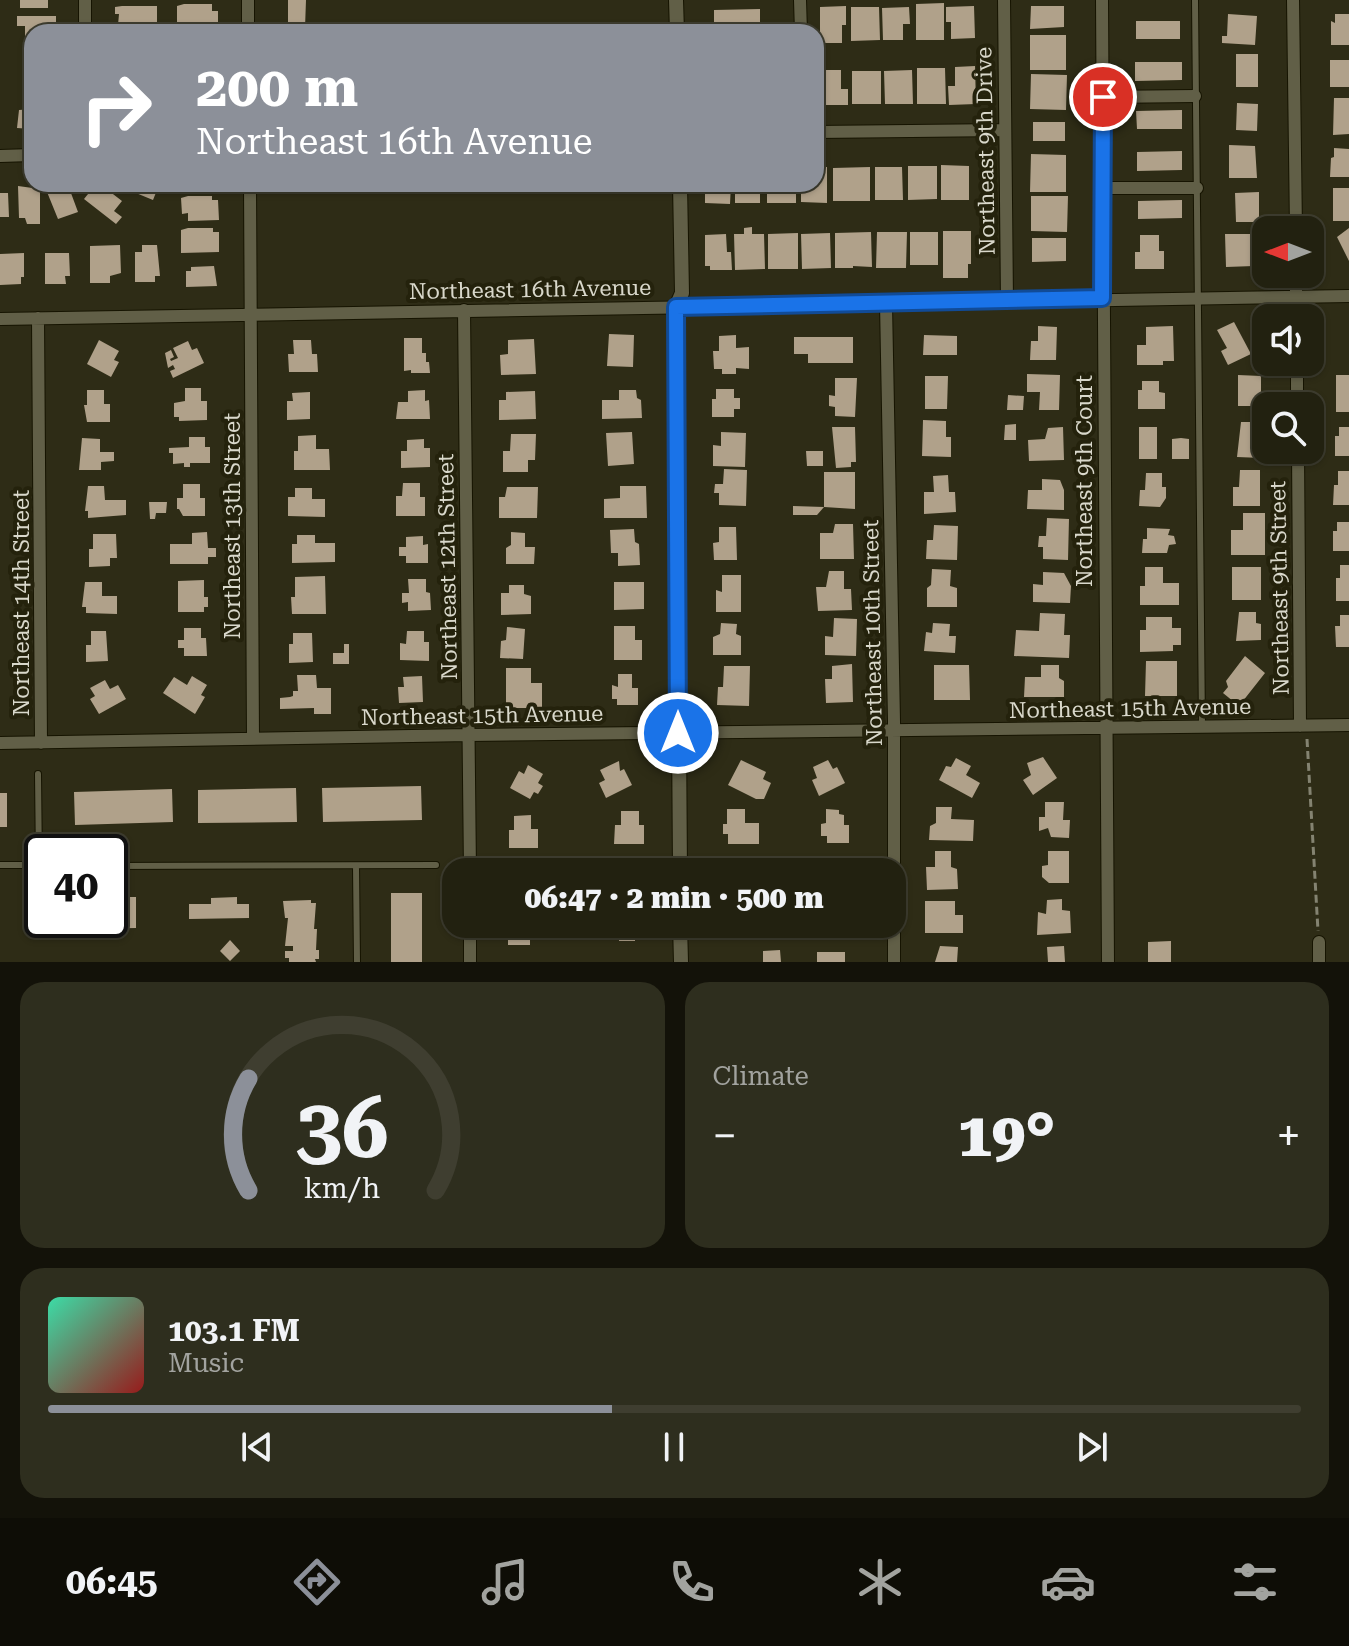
<!DOCTYPE html>
<meta charset="utf-8">
<style>
body{margin:0;font-family:"Roboto Serif",serif;background:#2e2e1e;color:#f1f3f6;height:100vh;display:flex;flex-direction:column;font-size:30px;white-space:nowrap}
*{box-sizing:border-box;margin:0}
p{font-size:26px;color:#a2a39f}
.icon{flex:none;width:44px;height:44px;fill:none;stroke:currentColor;stroke-width:2;stroke-linecap:round;stroke-linejoin:round}
.map{position:relative;height:962px;overflow:hidden}
.sheet{display:flex;flex-direction:column;gap:20px;padding:20px;background:#131209;flex:1}
.sheet>*{flex:none}
.hud{position:absolute;left:24px;top:24px;width:800px;height:168px;border-radius:24px;box-shadow:0 2px 6px #0004,0 0 0 2px #3f3e30;background:#8c9099;color:#fff;overflow:hidden}
.needle{width:52px;rotate:270deg}
.fabs{position:absolute;left:1252px;top:216px;display:grid;gap:16px}
.fabs a{display:grid;place-items:center;width:72px;height:72px;border-radius:16px;background:#222110;box-shadow:0 2px 6px #0004,0 0 0 2px #3f3e30;font-size:40px}
.speed{position:absolute;left:24px;top:834px;display:flex;gap:16px;font-size:40px;font-weight:700;text-align:center}
.speed>*{display:grid;place-content:center;width:104px;height:104px;border-radius:50%;background:#222110;box-shadow:0 2px 6px #0004,0 0 0 2px #3f3e30;line-height:1}
.speed .limit{border:4px solid #111;border-radius:12px;background:#fff;color:#111}
.pin{position:absolute;display:grid;place-items:center;width:68px;height:68px;color:#fff;margin:-34px;border:4px solid #fff;border-radius:50%;box-shadow:0 2px 8px #0007}
.me{position:absolute;width:88px;margin:-44px;rotate:0deg;stroke-linejoin:round;filter:drop-shadow(0 0 6px #0008)}
.turn{display:flex;align-items:center;gap:28px;height:168px;padding:0 40px;font-size:36px}
.turn .icon{width:104px;height:104px;stroke-width:2.5}
.turn b{display:block;font-size:56px;line-height:68px}
.big{font-size:60px;font-weight:800;line-height:1.1}
.sheet .card{flex:1;display:flex;flex-direction:column;justify-content:center;gap:12px;min-width:0;padding:0 28px;border-radius:24px;background:#2e2e1e}
.sheet .dial{align-items:center;gap:0}
.dial svg{height:208px;overflow:visible;fill:none;stroke:#3f3e30;stroke-width:7;stroke-linecap:round;text-anchor:middle}
.dial text{fill:#f1f3f6;stroke:none}
.song{display:flex;align-items:center;gap:24px}
.cover{width:96px;height:96px;border-radius:12px;background:linear-gradient(135deg,hsl(160 70% 55%),hsl(0 70% 35%))}
.played{height:8px;border-radius:4px;background:linear-gradient(90deg,#8c9099 45%,#3f3e30 45%)}
.keys{display:flex;justify-content:space-around;direction:ltr}
.heat{display:flex;justify-content:space-between;align-items:center;font-size:44px;direction:ltr}
.sheet .tiles{flex:1;display:grid;gap:20px;grid-template-columns:1fr 1fr}
.card:last-child{grid-column:span 2}
.trip{position:absolute;left:442px;top:858px;width:464px;height:80px;border-radius:24px;background:#222110;box-shadow:0 2px 6px #0004,0 0 0 2px #3f3e30;font-weight:800;line-height:80px;text-align:center}
.tabs{display:flex;height:128px;justify-content:space-around;align-items:center;background:#0e0d06;color:#a2a39f}
.tabs .icon{width:56px;height:56px}
.tabs .on{color:#8c9099}
.tabs b{font-size:36px;color:#f1f3f6}
.map>svg:first-child{display:block}
.building{fill:#b0a18a}
.lines{fill:none;stroke-linecap:round;stroke-linejoin:round}
.service-casing{stroke:#161401;stroke-width:8}
.minor-casing{stroke:#161401;stroke-width:14}
.tertiary-casing{stroke:#161401;stroke-width:16}
.path{stroke:#848371;stroke-width:3;stroke-dasharray:8 4;stroke-linecap:butt}
.service{stroke:#615f47;stroke-width:6}
.minor{stroke:#615f47;stroke-width:12}
.tertiary{stroke:#615f47;stroke-width:14}
.route-casing{stroke:#114b97;stroke-width:20}
.route{stroke:#1a73e8;stroke-width:14}
.labels{text-anchor:middle;stroke-width:8;stroke-linejoin:round;paint-order:stroke}
.street-label{font-size:22px;fill:#d9d8cb;stroke:#24220c}
</style>
<div class="map">
<svg width="1349" height="962" viewBox="0 0 1349 962">
<rect width="100%" height="100%" fill="#2e2c16"/>
<path class="building" d="M20 0H48V8H20Z
M288 0H306L305 28H288Z
M944 3V40H916V4Z
M184 4H212V11H218V23H177V6Z
M122 6H157V26L118 25 119 14H115V7Z
M846 6V25H842V43H820V7Z
M974 6 975 38 951 39V22H946V7Z
M1031 6H1064V27L1030 29Z
M851 7H879L880 40 851 41Z
M909 7 910 24H903V40H883L882 8Z
M760 9V32H714V10Z
M1228 14 1257 16 1255 45 1222 43V36H1227Z
M1335 14H1349V45H1331V21L1335 23Z
M17 16H56V29H49V32H32V40H25V26H17Z
M1136 21H1180V39H1136Z
M1030 35H1066V70H1030Z
M1236 54H1258V87H1236Z
M1330 60H1349V87H1330Z
M1135 62H1182V80L1135 81Z
M975 66 976 104 949 105 948 86H955V67Z
M917 68H945L946 104H917Z
M822 70H841V89H848V105H823Z
M912 70 913 104H885L884 71Z
M852 71H881V104H852Z
M1031 74 1067 75 1066 110 1030 109Z
M1334 98H1349V134L1333 135Z
M1237 103 1258 104 1257 131 1236 130Z
M32 109V129L17 128 19 110Z
M1182 110V129H1137L1136 111Z
M1033 122H1065V141H1033Z
M1229 145 1255 146 1257 178H1229Z
M1334 148 1349 149V177H1330L1331 158 1334 157Z
M1182 151V170L1137 171V152Z
M1031 154 1066 155V192H1030Z
M941 165 969 166V200H941Z
M908 166H937V199L908 200Z
M816 167H827V203L801 202V184H816Z
M870 167V201H833V168Z
M875 167H902L903 200H875Z
M96 184H100L122 201 114 211 122 217 116 224 84 199Z
M114 184H153L151 187 157 190 153 200Z
M705 184H731L730 204 705 203Z
M735 184H760V203H735Z
M767 184H796V203H767Z
M68 185 78 212 58 219 47 192Z
M18 186 40 189V224H27L25 218H19Z
M1333 188H1349V221H1333Z
M1259 192V222H1236L1235 193Z
M0 193H8L9 217H0Z
M188 196H212V200H218L219 220 188 221V213L182 214 181 198Z
M1031 196H1068L1067 232 1031 231Z
M1182 200V218L1138 219V201Z
M752 227V234H764L765 269 735 270 734 234H744V228Z
M188 228H213V232H219V252L181 253V230Z
M1349 228V261L1337 237Z
M943 231H971V264H968V278H943Z
M871 232 872 267 853 266V268H835V233Z
M877 232H907L906 268H876Z
M910 232H938V265H910Z
M798 233V269H768V234Z
M830 233 831 268 802 269 801 234Z
M726 234 727 252H731L732 270H710V266H705V235Z
M1225 234H1253L1254 266 1226 267Z
M1140 235H1159V251H1164V269H1135V252H1140Z
M1032 238H1066V261L1032 262Z
M120 245 121 273 110 276V283H90V246Z
M142 245H157L160 276H155V282H135V252H142Z
M24 253V277H21V284L0 285V254Z
M45 253H69L70 276H65L66 284H45Z
M214 266 217 286 186 287V271H191V267Z
M1234 322 1251 354 1228 365 1221 351 1227 348 1217 330Z
M1038 326 1057 327 1056 360H1030L1031 341H1038Z
M1173 326 1174 361H1163V365H1137V345H1146V327Z
M609 334 634 335 633 367 607 366Z
M736 335V348L749 347V369L736 368V374H722V369H714L713 351H719V336Z
M924 335 957 336V355H923Z
M794 337H853V363H808V354H794Z
M404 338H422V353H426V362H429L430 373H411V370L404 371Z
M534 339 536 374 501 375 500 355 508 354V340Z
M99 340 119 351 114 360 119 362 111 377 87 364Z
M293 340H311L312 354H317L318 372H289L288 354H294Z
M188 341 192 350 197 348 204 363 173 378 170 371 175 369 173 365 168 368 165 353 171 350 174 357 170 359 171 361 178 358 173 348Z
M1027 374 1060 375 1059 410H1039L1040 392H1027Z
M1238 375 1261 376V406H1238Z
M1336 375H1349V412H1336Z
M925 376H948L947 409H925Z
M835 378H857L855 417 835 416V407L829 406V395L835 396Z
M1142 381H1159V392L1165 393V409H1138V390H1142Z
M185 388H201V401H207V420L179 421V417H174V403L185 401Z
M716 389H734V398H740V409H734V417H712V399H716Z
M87 390H104V404H110V422H87L84 405H87Z
M425 390V401L429 400 430 419H396L398 402H408V391Z
M619 390H636L637 398 641 400 642 418 602 419V400H619Z
M535 391 536 419 499 420V400H506V392Z
M310 392V419L287 420V401H293L292 393Z
M1008 395 1024 396 1023 410H1007Z
M923 420 946 421V437H951V457L922 456Z
M1241 422H1258V436H1262V458L1237 457Z
M1016 424V440H1004L1005 425Z
M832 427H855L856 462H851V467L836 468Z
M1063 427 1064 460 1029 461 1028 440 1045 439 1048 428Z
M1139 427H1157V459H1139Z
M1339 427H1349V456H1335V436H1339Z
M632 432 634 464 608 466 606 433Z
M721 432 746 433 745 467 713 466V445L721 446Z
M511 434H536L535 460H528V472H503V451H510Z
M316 435V449H329L330 470H294V451H298V436Z
M189 437H205V447H210V463H190V467H184V463L173 464V453H169V448L189 447Z
M82 438 100 439V452H114V461L101 462V470H79Z
M1181 438 1189 439V459H1172V439Z
M424 439V448H430V467L401 468V451H407V440Z
M806 451H823V466H807Z
M724 469 747 470 746 506 719 505V493H714L715 484H723Z
M1240 470H1260V506H1233V487H1239Z
M1338 471H1349V505H1333L1334 485H1338Z
M824 472H855V509L824 507 817 515H793V506L824 507Z
M1146 473H1162V487H1166V498L1160 507 1139 506 1140 490H1145Z
M948 475 949 492H955L956 512 924 514V492H934L933 476Z
M1042 479 1060 480 1064 490V510L1027 509 1028 490H1042Z
M403 483H420V497H425V516H396V496H402Z
M183 484H200V498H205V516H183L179 509H177V498H183Z
M88 486H104L105 500H126V515L88 518V511H85Z
M620 486H646L647 518H604V499L620 498Z
M507 487H538L537 518H499V497H505Z
M295 488H312V499H325V517L288 516V497H295Z
M149 502H167L166 513H156L155 519H150Z
M1243 513H1265V555H1231V530H1243Z
M1047 518 1069 519 1068 560 1043 559V547H1038L1039 536H1046Z
M1337 522H1349V551H1333V531H1337Z
M835 524H853L854 559H820V533H833Z
M934 525 958 526 957 560 926 559 927 540H933Z
M719 527H736L737 560H714L713 543 719 542Z
M1147 528 1170 529 1168 535 1174 536 1176 544 1169 545 1167 553H1142L1143 539H1147Z
M634 529 635 542 639 544 640 565 618 566V553H611L610 530Z
M207 532 208 548H216V557H208V564H170V544H192V533Z
M511 532 525 533V547H535L534 564H506V548L511 545Z
M93 534H116L117 558H110V566L89 567V549H93Z
M297 535H315V543H335V562L292 563V544H297Z
M423 536V545L428 544V563H406V556H399V547H406V537Z
M1340 565H1349V601H1336V578H1340Z
M1145 567H1163V583H1179V605H1140V586H1145Z
M1232 567H1261V600H1232Z
M932 569 951 570 950 586 957 588V607H927V588L931 585Z
M829 571H844V589H851L852 610 818 611 816 587H826Z
M1043 572 1064 573 1071 586 1070 603 1033 602V584L1043 585Z
M722 575H741V612H716V590L722 592Z
M325 576 326 614H292L291 597H295V577Z
M408 579H426V592L430 593 431 610 408 611V602L402 603V593H409Z
M204 580V597H208V607H204V612H178V581Z
M85 582H102V596H117V614L86 613V607H82Z
M614 582H644V609L614 610Z
M509 585H524V594L531 596V614L501 615V593H509Z
M1239 612H1256V623L1261 624V640L1236 641Z
M1040 613 1065 614 1064 635H1070L1069 658 1014 656 1016 630 1039 631Z
M1340 615H1349V647H1336L1335 626H1340Z
M1146 617H1172V628H1181V645H1173V651L1140 652V630H1146Z
M834 618 857 619 856 656 825 655V636L833 637Z
M721 623 737 624 736 634 741 636V655H713V637L720 634Z
M933 623 950 624 949 636H956L955 653 924 651 926 632 932 633Z
M614 626H635V640H642V660H614Z
M507 627 525 629 523 659 500 658 501 641 506 640Z
M184 628H201V638H206L207 656H184V648H178V640H184Z
M91 631H106L108 661 86 662V645H91Z
M407 631H424V642H429V661L400 660V643L406 644Z
M293 633H312L313 662 289 663V644H293Z
M344 644H349V664H333V653H344Z
M1245 656 1265 673 1239 706 1223 693 1228 687 1226 681Z
M1146 661H1177V696H1145Z
M852 664 853 702 826 703 825 679H832V666Z
M934 665H969L970 700H934Z
M1041 665H1059V678L1064 681V697H1024L1025 677H1041Z
M724 666H750L749 706 717 705 718 687H723Z
M506 668H531V683H542V708H506Z
M618 674H632V688H638V705H617V699H612V685L618 687Z
M297 675H316L317 688H331V714H314V708L280 709V698L290 697 293 696V691H298Z
M192 676 207 685 201 695 205 697 195 714 163 693 174 677 187 685Z
M422 676 423 702 399 703 398 687H404L403 677Z
M105 680 110 689 118 685 126 699 99 714 90 699 95 696 90 688Z
M1043 757 1057 778 1033 795 1023 780 1031 775 1027 763Z
M956 758 971 766 966 775 980 783 972 798 939 780 946 766 951 767Z
M741 760 766 772 763 779 771 783 764 799H756L728 785Z
M828 760 833 769 837 767 845 783 819 796 812 780 817 778 813 767Z
M619 761 620 771 624 769 632 785 606 798 599 783 605 780 600 770Z
M528 765 543 774 538 783 543 786 538 794 534 792 530 799 510 788 519 771 524 774Z
M421 786 422 820 323 822 322 788Z
M296 788 297 822 198 823V790Z
M172 789 173 822 75 825 74 792Z
M0 793H7V827H0Z
M1045 802H1064L1063 820H1070L1069 838 1051 837 1048 828 1039 831V817H1045Z
M936 807H952L951 819 974 820 973 841 929 840 930 826 936 823Z
M727 809H745V823H759V844H728V834H723V824H727Z
M826 809 839 810V814L844 815V825H849V843H827V836H821V824L826 823Z
M621 811H639V825H644V844H614L615 825H621Z
M531 815V829H538V848H509V830H514V816Z
M935 851H951V867L957 869 958 889 927 890 926 867H935Z
M1048 851H1069V883H1049L1042 877V866L1048 865Z
M752 856V860H756L757 872H723L722 857Z
M830 859H847V869H852V872H830Z
M615 861H632V872H615Z
M511 863H540V872H511Z
M391 893H422V962H391Z
M110 897H136V928L29 930 28 899 42 898V920H110Z
M237 897V904H249V918L189 919V904H211V898Z
M1062 899V910L1070 911 1071 933 1037 935 1038 912 1046 914 1047 900Z
M311 900V903H316L314 929H317L316 950H319V959H315L316 962H289V958H285V951H293V946H285L288 918H285L283 901Z
M925 901H955V915H963V933H925Z
M512 924 536 925 537 938H530V945H508V927H512Z
M612 924H641L640 934H635V941H619V933H613Z
M726 924H767V939H728Z
M815 924H847V940H815Z
M230 940 240 951 230 961 220 951Z
M1171 941V962H1148V942Z
M940 946 958 947 957 962H935Z
M1064 946 1065 962H1048L1047 947Z
M780 950 781 962H763V951Z
M817 952H845V962H817Z"/>
<g class="lines">
<g class="service-casing">
<path id="service" d="M1195 0 1202 727
M38 774 39 865
M0 865H40
M110 866 436 865
M356 866 357 962"/>
</g>
<g class="minor-casing">
<path id="minor" d="M248 0V32
M800 0 801 32
M1004 0 1007 301
M1102 0 1108 962
M1293 0 1296 230
M85 32V0
M1103 97 1195 96
M816 132 1005 130
M0 156 32 155
M250 184 253 738
M1103 188H1197
M1296 274V318
M886 304 894 721V962
M464 310 470 872
M38 318 41 743
M0 319 1349 296
M1297 362V406
M1298 450 1300 726
M0 743 469 735 1349 725
M470 924V962
M1319 962V942"/>
</g>
<g class="tertiary-casing">
<path id="tertiary" d="M676 0 677 32
M680 872 676 307 682 293 680 184
M680 924 681 962"/>
</g>
<path class="path" d="M1307 739 1318 931"/>
<use href="#service" class="service"/>
<use href="#minor" class="minor"/>
<use href="#tertiary" class="tertiary"/>
</g>
<g class="lines">
<g class="route-casing">
<path id="route" d="M678 733 676 307 1102 298 1103 97"/>
</g>
<use href="#route" class="route"/>
</g>
<g class="labels">
<g class="street-label">
<text transform="translate(985 151) rotate(-91)" y="8">Northeast 9th Drive</text>
<text transform="translate(530 289) rotate(-1)" y="8">Northeast 16th Avenue</text>
<text transform="translate(1084 481) rotate(-90)" y="8">Northeast 9th Court</text>
<text transform="translate(232 526) rotate(-90)" y="8">Northeast 13th Street</text>
<text transform="translate(447 567) rotate(-91)" y="8">Northeast 12th Street</text>
<text transform="translate(1279 588) rotate(-91)" y="8">Northeast 9th Street</text>
<text transform="translate(21 603) rotate(-90)" y="8">Northeast 14th Street</text>
<text transform="translate(872 633) rotate(-91)" y="8">Northeast 10th Street</text>
<text transform="translate(1130 708) rotate(-1)" y="8">Northeast 15th Avenue</text>
<text transform="translate(482 715) rotate(-1)" y="8">Northeast 15th Avenue</text>
</g>
</g>
</svg>
<div class="fabs">
<a><svg class="needle" viewBox="-14 -14 28 28"><path d="M0-13l5 13h-10z" fill="#e53935"/><path d="M0 13l5-13h-10z" fill="#a2a39f"/></svg></a>
<a><svg class="icon" aria-label="sound" viewBox="0 0 24 24"><path d="M4 9h4l5-4v14l-5-4H4zM17 9q2 3 0 6"/></svg></a>
<a><svg class="icon" aria-label="search" viewBox="0 0 24 24"><circle cx="10" cy="10" r="6"/><path d="M15 15l6 6"/></svg></a>
</div>
<div class="speed"><div class="limit">40</div></div>
<div class="pin" style="left:1103px;top:97px;background:#d93025"><svg class="icon" aria-label="arrive" viewBox="0 0 24 24"><path d="M6 21V4h12l-3 4 3 4H6"/></svg></div>
<svg class="me" style="left:678px;top:733px" viewBox="-20 -20 40 40"><circle r="17" fill="#1a73e8" stroke="#fff" stroke-width="3"/><path d="M0-11L8 9 0 5-8 9z" fill="#fff"/></svg>
<div class="trip">06:47 · 2 min · 500 m</div>
<div class="hud">
<div class="turn"><svg class="icon" aria-label="right" viewBox="0 0 24 24"><path d="M7 20v-9h11M14 6l5 5-5 5"/></svg><div><b>200 m</b>Northeast 16th Avenue</div></div>
</div>
</div>
<section class="sheet">
<div class="tiles">
<div class="card dial"><svg viewBox="0 0 100 80">
<path d="M14 69A42 42 0 1 1 86 69"/>
<path d="M14 69A42 42 0 0 1 14 26" stroke="#8c9099"/>
<text x="50" y="56" font-size="32" font-weight="700">36</text>
<text x="50" y="72" font-size="11">km/h</text>
</svg></div>
<div class="card"><p>Climate</p>
<div class="heat"><a>−</a><b class="big">19°</b><a>+</a></div>
</div>
<div class="card">
<div class="song"><i class="cover"></i><div><b>103.1 FM</b><p>Music</p></div></div>
<div class="played"></div>
<div class="keys"><svg class="icon" aria-label="previous" viewBox="0 0 24 24"><path d="M18 5L8 12l10 7zM5 5v14"/></svg><svg class="icon" aria-label="pause" viewBox="0 0 24 24"><path d="M8 5v14M16 5v14"/></svg><svg class="icon" aria-label="next" viewBox="0 0 24 24"><path d="M6 5l10 7-10 7zM19 5v14"/></svg></div>
</div>
</div>
</section>
<nav class="tabs">
<b>06:45</b>
<svg class="icon on" aria-label="directions" viewBox="0 0 24 24"><path d="M12 3l9 9-9 9-9-9zM9 14v-3h6M13 9l2 2-2 2"/></svg>
<svg class="icon" aria-label="music" viewBox="0 0 24 24"><path d="M9 18V5l10-2v13"/><circle cx="6" cy="18" r="3"/><circle cx="16" cy="16" r="3"/></svg>
<svg class="icon" aria-label="phone" viewBox="0 0 24 24"><path d="M5 4h4l2 5-3 2q2 4 5 5l2-3 5 2v4C11 20 4 13 5 4z"/></svg>
<svg class="icon" aria-label="climate" viewBox="0 0 24 24"><path d="M12 3v18M4 7l16 10M4 17L20 7"/></svg>
<svg class="icon" aria-label="car" viewBox="0 0 24 24"><path d="M5 17H2v-5l4-1 3-4h7l3 4 3 1v5h-3M9 17h6M6 11h13"/><circle cx="7" cy="17" r="2"/><circle cx="17" cy="17" r="2"/></svg>
<svg class="icon" aria-label="filters" viewBox="0 0 24 24"><path d="M4 7h16M4 17h16"/><circle cx="9" cy="7" r="2"/><circle cx="15" cy="17" r="2"/></svg>
</nav>
